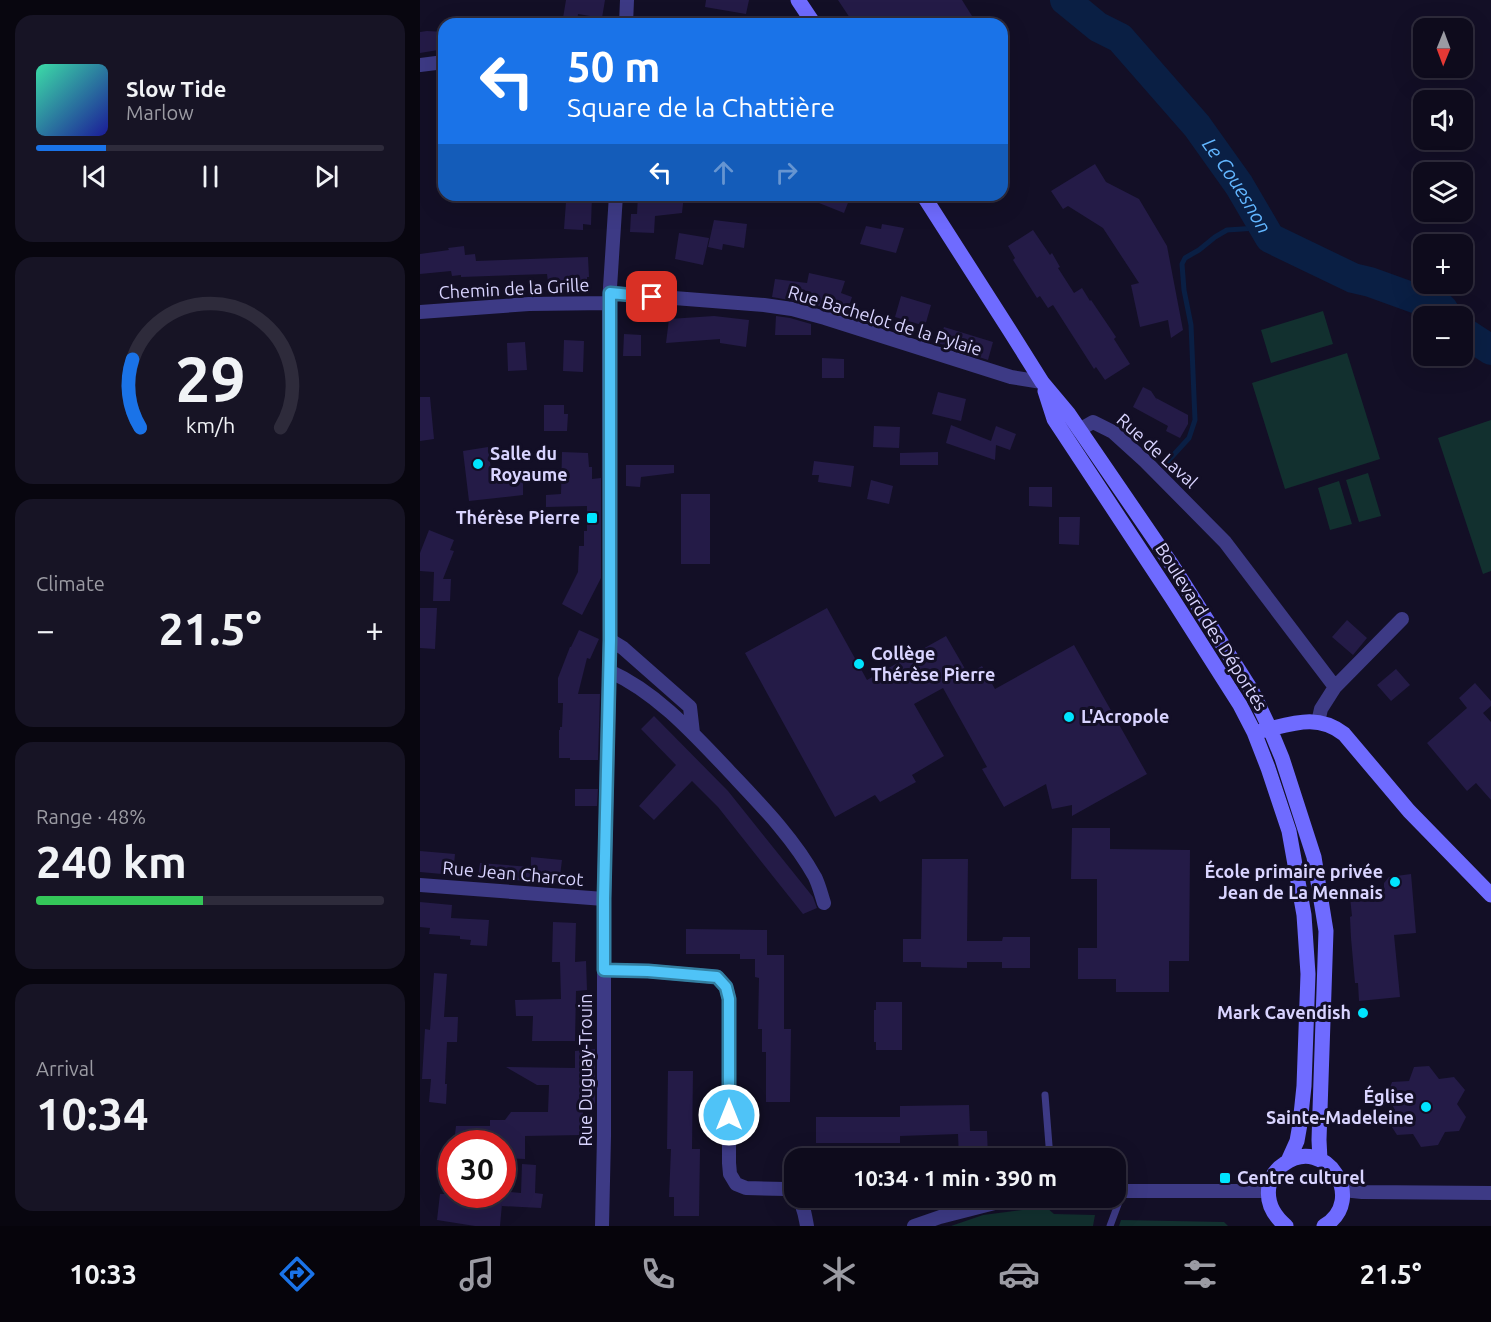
<!DOCTYPE html>
<meta charset="utf-8">
<style>
body{margin:0;font-family:Ubuntu,sans-serif;background:#171425;color:#f1f3f6;height:100vh;display:flex;flex-direction:column;font-size:22px;white-space:nowrap}
*{box-sizing:border-box;margin:0}
p{font-size:20px;color:#9b9ba3}
.icon{flex:none;width:33px;height:33px;fill:none;stroke:currentColor;stroke-width:2;stroke-linecap:round;stroke-linejoin:round}
.map{position:relative;flex:1;overflow:hidden}
.drawer{display:flex;flex-direction:column;gap:15px;padding:15px;background:#08060f;width:420px}
.drawer>*{flex:none}
.top-card{position:absolute;left:18px;top:18px;width:570px;height:183px;border-radius:18px;box-shadow:0 6px 24px #0002,0 0 0 2px #2e2b3b;background:#1a73e8;color:#fff;overflow:hidden}
.needle{width:39px;rotate:181deg}
.controls{position:absolute;left:993px;top:18px;display:grid;gap:12px}
.controls a{display:grid;place-items:center;width:60px;height:60px;border-radius:12px;background:#0e0b1c;box-shadow:0 6px 24px #0002,0 0 0 2px #2e2b3b;font-size:30px}
.speed{position:absolute;left:18px;top:1130px;display:flex;gap:12px;font-size:30px;font-weight:700;text-align:center}
.speed>*{display:grid;place-content:center;width:78px;height:78px;border-radius:50%;background:#0e0b1c;box-shadow:0 6px 24px #0002,0 0 0 2px #2e2b3b;line-height:1}
.speed .limit{border:9px solid #d22;background:#fff;color:#111}
.pin{position:absolute;display:grid;place-items:center;width:51px;height:51px;color:#fff;margin:-26px;border-radius:12px;box-shadow:0 3px 9px #0006}
.me{position:absolute;width:66px;margin:-33px;rotate:0deg;stroke-linejoin:round;filter:drop-shadow(0 0 4px #0008)}
.turn{display:flex;align-items:center;gap:21px;height:126px;padding:0 30px;font-size:27px}
.turn .icon{width:78px;height:78px;stroke-width:2.5}
.turn b{display:block;font-size:42px;line-height:51px}
.lanes{display:flex;align-items:center;height:57px;padding:0 30px;background:#0003;justify-content:center;gap:30px;direction:ltr}
.lanes .off{opacity:.35}
.big{font-size:45px;font-weight:700;line-height:1.1}
.drawer .card{flex:1;display:flex;flex-direction:column;justify-content:center;gap:9px;min-width:0;padding:0 21px;border-radius:18px;background:#171425}
.drawer .dial{align-items:center;gap:0}
.dial svg{height:156px;overflow:visible;fill:none;stroke:#2e2b3b;stroke-width:7;stroke-linecap:round;text-anchor:middle}
.dial text{fill:#f1f3f6;stroke:none}
.song{display:flex;align-items:center;gap:18px}
.cover{width:72px;height:72px;border-radius:9px;background:linear-gradient(135deg,hsl(160 70% 55%),hsl(240 70% 35%))}
.played{height:6px;border-radius:3px;background:linear-gradient(90deg,#1a73e8 20%,#2e2b3b 20%)}
.keys{display:flex;justify-content:space-around;direction:ltr}
.heat{display:flex;justify-content:space-between;align-items:center;font-size:33px;direction:ltr}
.charge{height:9px;border-radius:4px;background:linear-gradient(90deg,#34c759 48%,#2e2b3b 0)}
.trip{position:absolute;left:364px;top:1148px;width:342px;height:60px;border-radius:18px;background:#0e0b1c;box-shadow:0 6px 24px #0002,0 0 0 2px #2e2b3b;font-weight:700;line-height:60px;text-align:center}
.dock{display:flex;height:96px;justify-content:space-around;align-items:center;background:#06040b;color:#9b9ba3}
.dock .icon{width:42px;height:42px}
.dock .current{color:#1a73e8}
.dock b{font-size:27px;color:#f1f3f6}
main{display:flex;flex:1;min-height:0}
.map>svg:first-child{display:block}
.green{fill:#12302f}
.lines{fill:none;stroke-linecap:round;stroke-linejoin:round}
.stream{stroke:#0a1f44;stroke-width:5}
.river{stroke:#0a1f44;stroke-width:30}
.building{fill:#241b47}
.lane{stroke:#3d3a85;stroke-width:7}
.street{stroke:#3d3a85;stroke-width:14}
.secondary{stroke:#6f6bff;stroke-width:15}
.route-casing{stroke:#337fa1;stroke-width:15}
.route{stroke:#4fc3f7;stroke-width:10}
.poi-dot{fill:#00e5ff;stroke:#130f26;stroke-width:2}
.labels{text-anchor:middle;stroke-width:6;stroke-linejoin:round;paint-order:stroke}
.street-label{font-size:18px;fill:#d9d4ff;stroke:#130f26}
.poi-label{font-size:18px;font-weight:bold;fill:#d9d4ff;stroke:#130f26;text-anchor:start}
.water-label{font-size:20px;font-style:italic;fill:#62b6ff;stroke:#130f26}
</style>
<main>
<section class="drawer">
<div class="card">
<div class="song"><i class="cover"></i><div><b>Slow Tide</b><p>Marlow</p></div></div>
<div class="played"></div>
<div class="keys"><svg class="icon" aria-label="previous" viewBox="0 0 24 24"><path d="M18 5L8 12l10 7zM5 5v14"/></svg><svg class="icon" aria-label="pause" viewBox="0 0 24 24"><path d="M8 5v14M16 5v14"/></svg><svg class="icon" aria-label="next" viewBox="0 0 24 24"><path d="M6 5l10 7-10 7zM19 5v14"/></svg></div>
</div>
<div class="card dial"><svg viewBox="0 0 100 80">
<path d="M14 69A42 42 0 1 1 86 69"/>
<path d="M14 69A42 42 0 0 1 10 34" stroke="#1a73e8"/>
<text x="50" y="56" font-size="32" font-weight="700">29</text>
<text x="50" y="72" font-size="11">km/h</text>
</svg></div>
<div class="card"><p>Climate</p>
<div class="heat"><a>−</a><b class="big">21.5°</b><a>+</a></div>
</div>
<div class="card"><p>Range · 48%</p><b class="big">240 km</b><div class="charge"></div></div>
<div class="card"><p>Arrival</p><b class="big">10:34</b></div>
</section>
<div class="map">
<svg width="1071" height="1226" viewBox="0 0 1071 1226">
<rect width="100%" height="100%" fill="#130f26"/>
<path class="green" d="M903 311 913 344 851 363 841 330Z
M927 353 960 459 865 489 832 383Z
M1071 420V571L1063 574 1018 438Z
M948 473 961 516 939 522 926 480Z
M919 481 932 524 910 530 898 488Z
M626 1207 634 1214 675 1215 673 1226H531L563 1215Z
M701 1220 804 1222 808 1226H699Z"/>
<g class="lines">
<path class="stream" d="M748 461 769 438 775 420 771 325 764 290 762 264 765 258 779 250 795 237 807 230 837 228 845 229"/>
<g class="river">
<path id="s1" d="M645 0 678 27 700 38 777 126 819 185 850 238 933 278 950 282 1022 308 1027 316"/>
<path d="M1042 331 1071 350"/>
</g>
</g>
<path class="building" d="M146 0H185L182 18 158 14 157 24H142Z
M286 0H329L326 14 285 7Z
M418 0H542L557 24H434Z
M7 31 24 32V49L0 53V32Z
M675 164 686 182 719 199 747 246 763 330 751 338 748 320 720 327 711 285 719 283 683 228 648 206 643 209 631 191Z
M152 195H172L171 225 163 224V230L144 229 146 202H151Z
M218 195H264L262 213 235 216 234 233 210 232 211 214H217Z
M379 195H431L424 213Z
M294 220 327 224 324 248 303 244 302 250 288 247Z
M462 224 484 228 476 253 440 244 446 226 461 229Z
M613 230 630 255 632 253 640 267 638 268 654 293 662 288 670 301 671 300 696 337 694 339 710 364 685 380 676 367 674 369 633 305 628 308 620 296 617 298 593 260 595 258 588 246Z
M259 233 289 238 283 265 255 259Z
M44 246 45 255 55 254 56 261 168 257 169 277H167V280L128 282 127 274 41 277V275L32 276 31 271 0 274V254L29 250 28 248Z
M389 273 425 281 421 293 432 297 426 315 392 304 352 297 355 279 387 283Z
M481 296 511 305 505 326 475 317Z
M294 316 329 320 326 347 300 343V339L246 343 249 319Z
M356 316 370 318 391 324V335H355Z
M524 327 573 342 568 360 518 343Z
M204 334 221 335V356H203Z
M144 340 164 341 163 372 143 371Z
M105 342 107 370 88 371 87 343Z
M402 358 424 359V378H402Z
M723 387 731 391 737 400 736 398 768 415V424L760 438 746 431 748 426 713 407Z
M518 392 546 399 541 421 512 414Z
M0 397H10L14 439 0 441Z
M124 405H144V414H148L147 431H124Z
M531 425 571 441 576 426 596 434 590 450 576 445 575 460 526 443Z
M454 426 480 427 479 448 453 447Z
M68 447 72 477H103V495L49 501 43 451Z
M142 452 168 453 169 467H172V479L181 478V578L162 615 142 604 158 572 159 546H164V531H167V506L126 507V495L141 494Z
M518 452V465H480V453Z
M394 461 434 466 431 487 398 482 399 475H392Z
M206 465H254V473L221 477 220 487 206 486Z
M451 480 473 486 469 504 447 499Z
M609 487H632V507L609 506Z
M261 494H290V564H261Z
M639 517H660L659 545 639 544Z
M9 530 34 540 30 550 34 551 23 579H31L30 601H13L14 572 0 571V553Z
M0 608H17L15 649 0 648Z
M407 608 447 680 526 636 548 674 562 666 575 689 654 645 727 774 652 816V805L632 809 626 784 584 807 562 769 567 767 523 688 494 704 524 756 492 775 496 782 460 802 455 795 415 817 325 653Z
M927 620 947 638 933 655 912 637Z
M159 630 179 639 170 659 167 658 158 694H180L178 760H150V758H139V730H140V727H142L143 703H138V678L150 647H151Z
M976 669 990 685 971 701 957 685Z
M1055 683 1071 701V706L1063 713 1071 722V800L1056 783 1047 791 1007 743 1047 708 1039 698Z
M234 716 308 791 393 897 397 908 383 914 298 807 272 781 234 820 219 806 256 765 221 729Z
M155 789H178L177 806H155Z
M652 828H690V849L770 850 769 961H749V992H696V979H658V948H677V879H651Z
M0 851 35 854 33 875 0 872Z
M111 857 142 860 139 884 58 877 60 863 111 867Z
M502 859H548L547 941H582L583 937H610V968H582V962H547V968L501 967V962H483V939H501Z
M991 874 996 933 974 935 980 997 939 1001 938 983H935L931 938 930 917 932 916 930 897 964 894V883L969 877Z
M0 902 32 905 31 918 69 920 67 946 50 945 51 940 40 939V936L9 934 10 928 0 927Z
M133 922 156 923 155 962 166 961 167 990 156 991 155 1041H112L113 1016H96L95 1000 141 999 140 962H132Z
M266 929 347 930V955H364V1029H371L370 1102H346V1052H342V1029H338L339 978 335 977V959H320V954H266Z
M14 973 27 974 24 1017H38L37 1042H27L25 1084H27L26 1104 9 1102 11 1079H2L5 1029 10 1030Z
M456 1002H482V1050H456V1042H454V1010H456Z
M175 1049V1104H163V1135L105 1136V1159L82 1158V1143H34L36 1126H70V1120H85L91 1112H128L129 1085H117L86 1067 155 1068V1051Z
M1009 1066 1019 1079 1034 1077 1045 1090 1037 1104 1046 1117 1039 1131 1025 1132 1018 1145 1001 1147 993 1134 977 1135 970 1124 975 1110 967 1096 972 1082 989 1081 994 1067Z
M248 1071H273L272 1149H280L279 1216H254V1197H249L251 1149H247Z
M549 1105 550 1131H567L568 1158H539L538 1134 480 1136V1143H396V1117H480V1106Z
M102 1164 116 1165 115 1193 123 1194 121 1208 82 1206V1204L80 1226H55L17 1220 20 1194H82V1191L101 1193Z"/>
<g class="lines">
<path class="lane" d="M625 1095 630 1158
M690 1226 703 1191"/>
<path class="street" d="M206 24 207 0
M0 65 24 62
M190 293 344 305 372 309 405 318 591 377 622 382
M0 312 109 304 189 303
M659 430 673 422 693 432 725 461 805 542 915 687
M190 640 203 648 270 707 273 733
M189 671C236 692 273 733 308 770 339 803 373 837 395 877 399 885 401 894 404 903
M898 722 901 709 915 687 982 619
M0 885 184 899
M184 970 228 971 297 977 306 987 309 999V1163L310 1174 316 1184 326 1188 366 1189 375 1195
M923 1190 942 1192 1071 1193
M696 1191H848
M377 1197C384 1205 385 1216 387 1226
M182 1226 184 1136V899L190 640 189 303 196 195
M494 1226 520 1217 598 1197"/>
<path class="secondary" d="M378 0 394 24
M503 195 590 331 622 382 648 413 752 565 832 691 850 729 862 758 894 857 906 931 899 1140 900 1160
M625 391 634 419 752 598 820 705 834 732 848 768 869 831 884 915 888 974 884 1086 880 1124 877 1141 868 1161
M841 731C872 724 897 713 924 734L989 811 1071 895
M866 1226C854 1216 846 1203 849 1186 851 1177 856 1169 864 1164 905 1134 948 1200 904 1226"/>
</g>
<g class="lines">
<g class="route-casing">
<path id="route" d="M232 297 190 293V640L184 899V970L228 971 297 977 306 987 309 999V1115"/>
</g>
<use href="#route" class="route"/>
</g>
<g class="poi-dot">
<circle cx="58" cy="464" r="6"/>
<rect x="166" y="512" width="12" height="12" rx="3"/>
<circle cx="439" cy="664" r="6"/>
<circle cx="649" cy="717" r="6"/>
<circle cx="975" cy="882" r="6"/>
<circle cx="943" cy="1013" r="6"/>
<circle cx="1006" cy="1107" r="6"/>
<rect x="799" y="1172" width="12" height="12" rx="3"/>
</g>
<g class="labels">
<g class="street-label">
<text transform="translate(94 289) rotate(-3)" y="6">Chemin de la Grille</text>
<text transform="translate(465 321) rotate(17)" y="6">Rue Bachelot de la Pylaie</text>
<text transform="translate(737 451) rotate(42)" y="6">Rue de Laval</text>
<text transform="translate(791 627) rotate(58)" y="6">Boulevard des Déportés</text>
<text transform="translate(93 874) rotate(5)" y="6">Rue Jean Charcot</text>
<text transform="translate(166 1070) rotate(-90)" y="6">Rue Duguay-Trouin</text>
</g>
<g class="poi-label">
<text x="70" y="460">Salle du<tspan x="70" dy="21">Royaume</tspan></text>
<text x="160" y="524" text-anchor="end">Thérèse Pierre</text>
<text x="451" y="660">Collège<tspan x="451" dy="21">Thérèse Pierre</tspan></text>
<text x="661" y="723">L'Acropole</text>
<text x="963" y="878" text-anchor="end">École primaire privée<tspan x="963" dy="21">Jean de La Mennais</tspan></text>
<text x="931" y="1019" text-anchor="end">Mark Cavendish</text>
<text x="994" y="1103" text-anchor="end">Église<tspan x="994" dy="21">Sainte-Madeleine</tspan></text>
<text x="817" y="1184">Centre culturel</text>
</g>
<g class="water-label">
<text dy="7" stroke="none"><textPath href="#s1" startOffset="256">Le Couesnon</textPath></text>
</g>
</g>
</svg>
<div class="controls">
<a><svg class="needle" viewBox="-14 -14 28 28"><path d="M0-13l5 13h-10z" fill="#e53935"/><path d="M0 13l5-13h-10z" fill="#9b9ba3"/></svg></a>
<a><svg class="icon" aria-label="sound" viewBox="0 0 24 24"><path d="M4 9h4l5-4v14l-5-4H4zM17 9q2 3 0 6"/></svg></a>
<a><svg class="icon" aria-label="layers" viewBox="0 0 24 24"><path d="M12 4l9 5-9 5-9-5zM3 14l9 5 9-5"/></svg></a>
<a>+</a>
<a>−</a>
</div>
<div class="speed"><div class="limit">30</div></div>
<div class="pin" style="left:232px;top:297px;background:#d93025"><svg class="icon" aria-label="arrive" viewBox="0 0 24 24"><path d="M6 21V4h12l-3 4 3 4H6"/></svg></div>
<svg class="me" style="left:309px;top:1115px" viewBox="-20 -20 40 40"><circle r="17" fill="#4fc3f7" stroke="#fff" stroke-width="3"/><path d="M0-11L8 9 0 5-8 9z" fill="#fff"/></svg>
<div class="trip">10:34 · 1 min · 390 m</div>
<div class="top-card">
<div class="turn"><svg class="icon" aria-label="left" viewBox="0 0 24 24"><path d="M17 20v-9H6M10 6l-5 5 5 5"/></svg><div><b>50 m</b>Square de la Chattière</div></div>
<div class="lanes"><svg class="icon" aria-label="left" viewBox="0 0 24 24"><path d="M17 20v-9H6M10 6l-5 5 5 5"/></svg><svg class="icon off" aria-label="ahead" viewBox="0 0 24 24"><path d="M12 20V5M6 11l6-6 6 6"/></svg><svg class="icon off" aria-label="right" viewBox="0 0 24 24"><path d="M7 20v-9h11M14 6l5 5-5 5"/></svg></div>
</div>
</div>
</main>
<nav class="dock">
<b>10:33</b>
<svg class="icon current" aria-label="directions" viewBox="0 0 24 24"><path d="M12 3l9 9-9 9-9-9zM9 14v-3h6M13 9l2 2-2 2"/></svg>
<svg class="icon" aria-label="music" viewBox="0 0 24 24"><path d="M9 18V5l10-2v13"/><circle cx="6" cy="18" r="3"/><circle cx="16" cy="16" r="3"/></svg>
<svg class="icon" aria-label="phone" viewBox="0 0 24 24"><path d="M5 4h4l2 5-3 2q2 4 5 5l2-3 5 2v4C11 20 4 13 5 4z"/></svg>
<svg class="icon" aria-label="climate" viewBox="0 0 24 24"><path d="M12 3v18M4 7l16 10M4 17L20 7"/></svg>
<svg class="icon" aria-label="car" viewBox="0 0 24 24"><path d="M5 17H2v-5l4-1 3-4h7l3 4 3 1v5h-3M9 17h6M6 11h13"/><circle cx="7" cy="17" r="2"/><circle cx="17" cy="17" r="2"/></svg>
<svg class="icon" aria-label="filters" viewBox="0 0 24 24"><path d="M4 7h16M4 17h16"/><circle cx="9" cy="7" r="2"/><circle cx="15" cy="17" r="2"/></svg>
<b>21.5°</b>
</nav>
